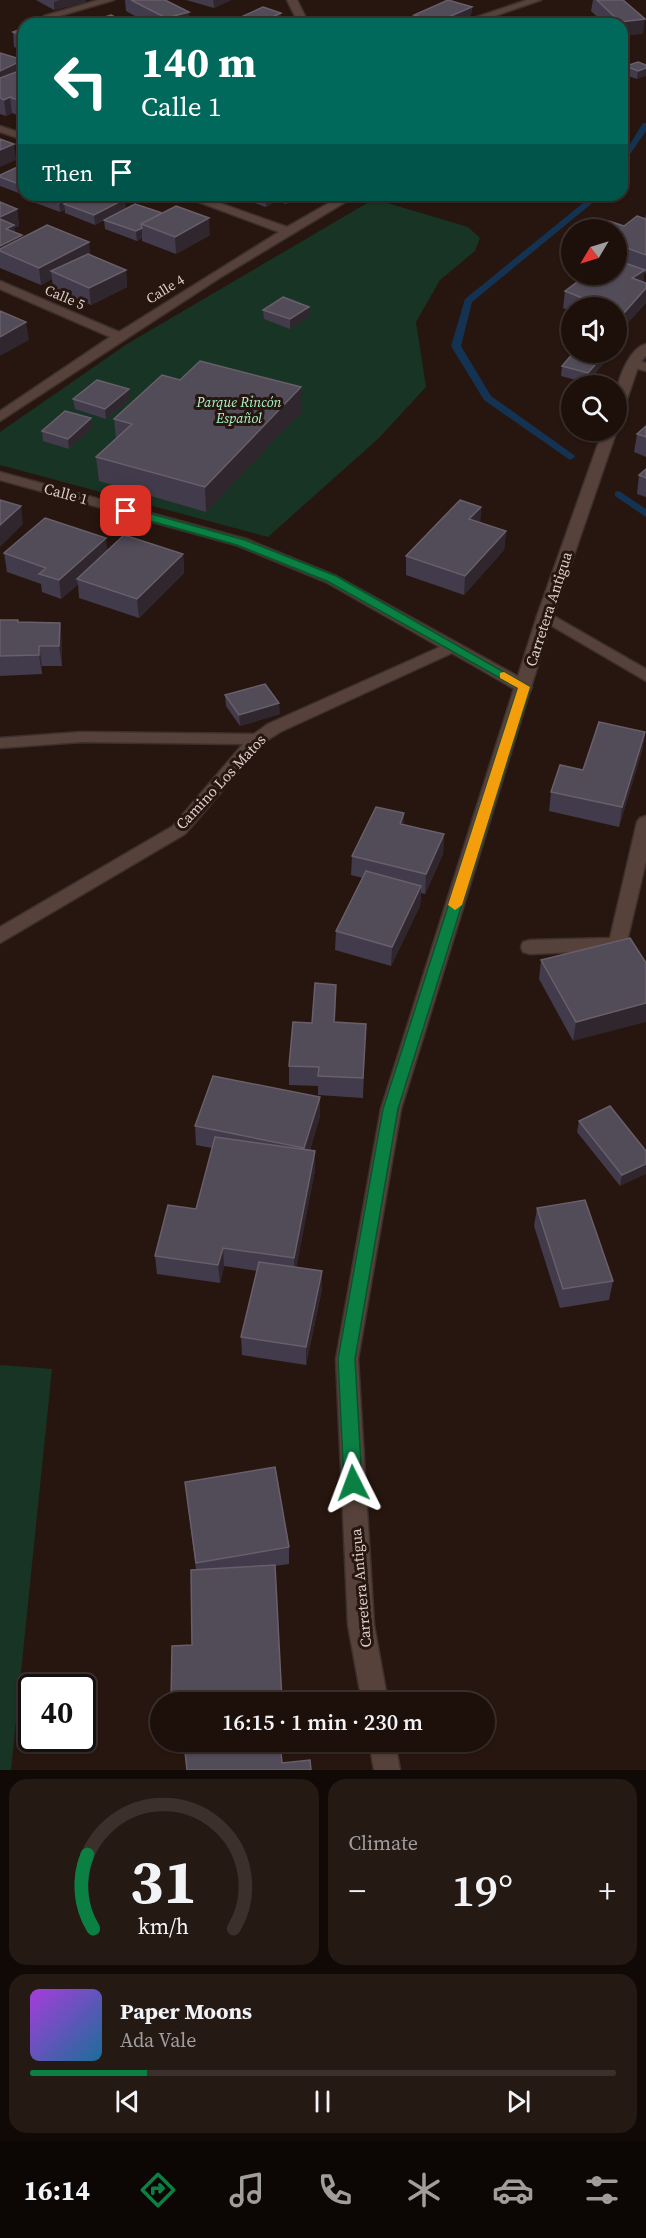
<!DOCTYPE html>
<meta charset="utf-8">
<style>
body{margin:0;font-family:"Source Serif 4",serif;background:#251914;color:#f1f3f6;height:100vh;display:flex;flex-direction:column;font-size:22px;white-space:nowrap}
*{box-sizing:border-box;margin:0}
p{font-size:20px;color:#a09d9d}
.icon{flex:none;width:33px;height:33px;fill:none;stroke:currentColor;stroke-width:2;stroke-linecap:round;stroke-linejoin:round}
.map{position:relative;height:1770px;overflow:hidden}
.side{display:flex;flex-direction:column;gap:9px;padding:9px;background:#100906;flex:1}
.side>*{flex:none}
.banner{position:absolute;left:18px;top:18px;width:610px;height:183px;border-radius:18px;box-shadow:0 2px 4px #0004,0 0 0 2px #3b302c;background:#00695c;color:#fff;overflow:hidden}
.needle{width:39px;rotate:232deg}
.controls{position:absolute;left:561px;top:219px;display:grid;gap:12px}
.controls a{display:grid;place-items:center;width:66px;height:66px;border-radius:50%;background:#1d100b;box-shadow:0 2px 4px #0004,0 0 0 2px #3b302c;font-size:30px}
.speed{position:absolute;left:18px;top:1674px;display:flex;gap:12px;font-size:30px;font-weight:700;text-align:center}
.speed>*{display:grid;place-content:center;width:78px;height:78px;border-radius:50%;background:#1d100b;box-shadow:0 2px 4px #0004,0 0 0 2px #3b302c;line-height:1}
.speed .limit{border:3px solid #111;border-radius:9px;background:#fff;color:#111}
.pin{position:absolute;display:grid;place-items:center;width:51px;height:51px;color:#fff;margin:-26px;border-radius:12px;box-shadow:0 3px 9px #0006}
.me{position:absolute;width:66px;margin:-33px;rotate:357deg;stroke-linejoin:round;filter:drop-shadow(0 0 4px #0008)}
.turn{display:flex;align-items:center;gap:21px;height:126px;padding:0 24px;font-size:27px}
.turn .icon{width:78px;height:78px;stroke-width:2.5}
.turn b{display:block;font-size:42px;line-height:51px}
.then{display:flex;align-items:center;height:57px;padding:0 24px;background:#0003;gap:12px;font-size:22px}
.big{font-size:45px;font-weight:600;line-height:1.1}
.side .tile{flex:1;display:flex;flex-direction:column;justify-content:center;gap:9px;min-width:0;padding:0 21px;border-radius:18px;background:#251914}
.side .dial{align-items:center;gap:0}
.dial svg{height:156px;overflow:visible;fill:none;stroke:#3b302c;stroke-width:7;stroke-linecap:round;text-anchor:middle}
.dial text{fill:#f1f3f6;stroke:none}
.song{display:flex;align-items:center;gap:18px}
.cover{width:72px;height:72px;border-radius:9px;background:linear-gradient(135deg,hsl(280 70% 55%),hsl(200 70% 35%))}
.played{height:6px;border-radius:3px;background:linear-gradient(90deg,#0b8043 20%,#3b302c 20%)}
.keys{display:flex;justify-content:space-around;direction:ltr}
.heat{display:flex;justify-content:space-between;align-items:center;font-size:33px;direction:ltr}
.side .tiles{flex:1;display:grid;gap:9px;grid-template-columns:1fr 1fr}
.tile:last-child{grid-column:span 2}
.trip{position:absolute;left:150px;top:1692px;width:345px;height:60px;border-radius:30px;background:#1d100b;box-shadow:0 2px 4px #0004,0 0 0 2px #3b302c;font-weight:600;line-height:60px;text-align:center}
.tab-bar{display:flex;height:96px;justify-content:space-around;align-items:center;background:#0c0604;color:#a09d9d}
.tab-bar .icon{width:42px;height:42px}
.tab-bar .on{color:#0b8043}
.tab-bar b{font-size:27px;color:#f1f3f6}
.map>svg:first-child{display:block}
.green{fill:#173424}
.lines{fill:none;stroke-linecap:round;stroke-linejoin:round}
.stream{fill:#143353;fill-rule:evenodd}
.minor-casing{stroke:#3c302d;stroke-width:3}
.tertiary-casing{stroke:#3c302d;stroke-width:3}
.minor{fill:#56423a;fill-rule:evenodd}
.tertiary{fill:#56423a;fill-rule:evenodd}
.wall{fill:#423b4b}
.shaded-wall{fill:#30262d}
.building{fill:#524b58;stroke:#685f6a;stroke-width:1.5}
.route{fill:#0b8043;stroke:#07532c;stroke-width:1.5}
.slow{fill:#f59e0b}
.labels{text-anchor:middle;stroke-width:6;stroke-linejoin:round;paint-order:stroke}
.far-street-label{font-size:14px;fill:#dbceca;stroke:#27160f}
.far-park-label{font-size:14px;font-style:italic;fill:#a9f6ca;stroke:#27160f}
.street-label{font-size:15px;fill:#dbceca;stroke:#27160f}
</style>
<div class="map">
<svg width="646" height="1770" viewBox="0 0 646 1770">
<rect width="100%" height="100%" fill="#27160f"/>
<path class="green" d="M374 199 468 227 480 238 475 251 440 280 416 322 426 387 379 438 268 537 0 465V432L127 344Z
M0 1365 52 1369 11 1770H0Z"/>
<g class="lines">
<path class="stream" d="M646 123V131L622 166V157L643 123Z
M593 195H602L472 302 461 346 491 396 574 455 575 457 570 460 484 400 451 346 465 299Z
M619 491 646 509V517L615 496V492Z"/>
<g class="minor-casing">
<path id="minor" d="M98 0H114L49 19 44 16Z
M287 0H297L309 24H299Z
M527 0H541L471 24H456Z
M0 126 24 134V140L0 132Z
M180 195H197L287 227 343 195H357L221 277 0 421V411L110 337 0 289V281L119 332 279 232Z
M633 359 646 363V371L628 366 627 363Z
M0 472 246 539 336 576 530 683 532 687 530 691H518L452 653 280 732 263 743 185 834 0 943V927L173 826 243 744 81 742 0 748V738L81 732 254 734 268 724 440 647 326 582 236 545 0 480Z
M545 611 646 669V681L540 619 537 616Z
M646 816V861L625 950 530 954 523 952 521 947 523 942 530 940 610 938 637 822 640 818Z"/>
</g>
<g class="tertiary-casing">
<path id="tertiary" d="M646 344V356L639 364 623 411 616 415C616 407 615 398 617 391 619 376 630 348 646 344Z
M603 430H617L553 616 401 1109 358 1359 374 1625 388 1702H362L348 1625 336 1359 381 1109 537 616Z
M369 1742H395L400 1770H374Z"/>
</g>
<use href="#minor" class="minor"/>
<use href="#tertiary" class="tertiary"/>
</g>
<path class="wall" d="M36 0H85L86 2 54 10Z
M125 0H165L189 24H149L126 11Z
M186 0H231L214 8Z
M593 0H623L643 34 622 24H605L591 11Z
M472 7 471 15 451 24 414 23V15Z
M24 28V51L14 47 13 32Z
M0 53 24 66V116L22 117 12 113 6 116 0 114Z
M646 65 637 79 625 75 626 66Z
M24 164V195L0 186V175Z
M32 195H113L126 208 210 235 176 254 142 241V238L137 241 105 229 104 220 95 225 65 213V210L60 212 33 202Z
M233 195H301V196L286 204 276 201 266 207Z
M0 202 17 209 19 226 14 228 15 232 22 238 90 255 126 270 127 287 91 305 53 288 52 279 41 285 0 268Z
M646 213V273L644 272 643 282 646 283V303L620 331 616 330V308H572V312L563 308 565 291 616 274V230L624 226 645 219Z
M309 307V316L290 329 264 319 263 310Z
M608 358 587 383 561 376 562 366Z
M73 399H130L106 419 75 409Z
M302 411 206 512 99 481 96 457 116 439 114 419Z
M646 426V457L634 452 637 434Z
M92 428 69 449 43 441 42 431Z
M646 469V497L637 494 639 475Z
M481 507 480 523 506 531 504 550 464 595 406 575V556Z
M107 550 183 554 184 573 139 618 79 598 78 584 61 599 42 592 41 584 7 572 4 553Z
M0 620 18 622 62 642V666H42V674L0 676Z
M225 695 280 714 240 726 226 706Z
M645 732 642 751 619 827 549 811 551 792 583 770Z
M404 824 444 834 443 854 425 894 421 893 420 906 391 966 335 950 336 931 363 878 351 875 352 856Z
M630 938 573 1041 539 979 541 960Z
M336 985 335 1022 365 1043 363 1098 318 1095V1086L289 1085V1066L312 1023Z
M320 1116 310 1150 315 1170 296 1267 322 1289 306 1365 242 1355 241 1337 257 1271 224 1266 220 1283 157 1274 155 1256 196 1209 212 1148 196 1145 195 1126Z
M579 1121 646 1151 620 1186 577 1132Z
M537 1208 613 1281 609 1300 560 1308 534 1226Z
M185 1482 289 1547V1564L275 1566 282 1702H171L192 1645 196 1570Z"/>
<path class="shaded-wall" d="M60 0H85L86 2 54 10V2Z
M213 0H231L214 8Z
M472 7 471 15 451 24H436L437 22Z
M189 12V24H166V18Z
M281 13V21L275 24H257Z
M645 19 643 34 622 36V24H620V22Z
M23 60 24 76 0 87V71Z
M646 68V76L637 79 638 71Z
M10 97 12 113 6 116 4 100Z
M24 99V116L22 117 20 101Z
M14 144 16 160 0 167V150Z
M75 195H94L64 204 65 210 60 212 59 203Z
M265 195H276V201L266 207Z
M286 195H301V196L286 204Z
M125 199 126 209 95 225 94 215Z
M17 209 19 226 14 228 15 238 22 235 24 252 0 251V217Z
M209 218 210 235 176 254 175 237Z
M142 228V238L137 241 136 231Z
M89 242 91 259 51 271 52 279 41 285 39 268Z
M126 270 127 287 91 305 89 288Z
M645 270 642 287 632 278Z
M646 288V303L620 331 623 314Z
M309 307V316L290 329V319Z
M26 322 29 340 0 356V337Z
M606 352H609L608 358 587 383 588 373Z
M301 387 302 411 206 512 205 487Z
M129 389 130 399 106 419 105 409Z
M91 418 92 428 69 449 68 439Z
M21 506 23 524 0 547V525Z
M481 507 480 525 469 519Z
M506 531 504 550 464 595 465 576Z
M106 538 108 557 77 579 78 585 61 599 59 580Z
M183 554 184 573 139 618 137 599Z
M60 623 62 642V666L59 646Z
M39 646 42 666V674L39 655Z
M279 703 280 714 240 726 239 715Z
M645 732 642 751 619 827 622 807Z
M404 813V833L400 824Z
M444 834 443 854 425 894 426 874Z
M421 886 420 906 391 966 392 947Z
M336 985V1004L334 1041V1022Z
M646 1003V1022L573 1041 576 1022Z
M320 1097V1116L305 1167 304 1148Z
M315 1151V1170L295 1276 294 1258Z
M646 1164V1174L620 1186 622 1175Z
M223 1248 224 1266 220 1283 218 1265Z
M322 1271V1289L306 1365V1347Z"/>
<path class="building" d="M131 0H165L189 12 166 18Z
M448 0 472 7 437 22 414 15Z
M597 0H623L645 19 620 22Z
M263 7 281 13 257 24 228 23Z
M111 15 128 24H82Z
M40 21 48 24H33Z
M24 28V36L13 32Z
M0 53 23 60 0 71Z
M638 62 646 65V68L638 71 626 66Z
M19 71 24 72V99L20 101 10 97 4 100 0 98V78Z
M0 139 14 144 0 150Z
M24 164V186L0 177V175Z
M38 195H75L59 203Z
M81 195H113L125 199 94 215 64 204Z
M0 202 17 209 0 217Z
M135 204 162 213 141 224 142 228 136 231 104 220Z
M176 206 209 218 175 237 141 224Z
M637 216 646 219V255L616 244V230H597L609 221 624 226Z
M0 219 14 225 6 229 22 235 0 246Z
M47 225 89 242 39 268 0 251V249Z
M88 254 126 270 89 288 51 271Z
M616 260 645 270 632 278 646 283V288L623 314 616 311V308H607L565 291 588 274H616Z
M283 297 309 307 290 319 263 310Z
M0 311 26 322 0 337Z
M574 352H606L588 373 562 366Z
M200 361 301 387 205 487 96 457 132 424 114 419 162 375 180 380Z
M97 380 129 389 105 409 73 399Z
M65 411 91 418 68 439 42 431Z
M646 426V437L637 434Z
M646 469V478L639 475Z
M0 500 21 506 0 525Z
M460 500 481 507 469 519 506 531 465 576 406 556Z
M45 518 106 538 59 580 39 574 46 568 4 553Z
M124 535 183 554 137 599 77 579Z
M0 620H18V622L60 623 59 646H39V655L0 656Z
M265 684 279 703 239 715 225 695Z
M599 722 645 732 622 807 551 792 560 765 583 770Z
M376 807 404 813 400 824 444 834 426 874 352 856Z
M366 871 421 886 392 947 336 931Z
M630 938 646 963V1003L576 1022 541 960Z
M315 983 336 985 334 1022 366 1024 363 1078 318 1076 319 1067 289 1066 293 1022 312 1023Z
M213 1076 320 1097 304 1148 195 1126Z
M610 1106 646 1151V1164L622 1175 579 1121Z
M215 1137 315 1151 294 1258 223 1248 218 1265 155 1256 168 1205 196 1209Z
M585 1200 613 1281 563 1289 537 1208Z
M259 1262 322 1271 306 1347 241 1337Z
M275 1467 289 1547 196 1563 185 1482Z
M275 1565 282 1701 260 1702H171L172 1646 192 1645 191 1570Z
M184 1742H280L282 1763 310 1760 311 1770H187Z"/>
<path class="route" d="M126 507 245 540 336 576 530 687 398 1109 355 1359 362 1483 360 1489 353 1492 347 1489 344 1483 338 1359 383 1109 518 688 327 581 237 545 122 513 121 511Z"/>
<path class="slow" d="M504 672 530 687 462 905 455 910 448 905 518 688 500 678V673Z"/>
<g class="labels">
<g class="far-street-label">
<text transform="translate(165 289) rotate(-32)" y="5">Calle 4</text>
<text transform="translate(65 297) rotate(23)" y="5">Calle 5</text>
</g>
<g class="far-park-label">
<text x="239" y="407">Parque Rincón<tspan x="239" dy="16">Español</tspan></text>
</g>
<g class="street-label">
<text transform="translate(66 494) rotate(15)" y="5">Calle 1</text>
<text transform="translate(549 609) rotate(-72)" y="5">Carretera Antigua</text>
<text transform="translate(221 782) rotate(-47)" y="5">Camino Los Matos</text>
<text transform="translate(361 1588) rotate(-95)" y="5">Carretera Antigua</text>
</g>
</g>
</svg>
<div class="controls">
<a><svg class="needle" viewBox="-14 -14 28 28"><path d="M0-13l5 13h-10z" fill="#e53935"/><path d="M0 13l5-13h-10z" fill="#a09d9d"/></svg></a>
<a><svg class="icon" aria-label="sound" viewBox="0 0 24 24"><path d="M4 9h4l5-4v14l-5-4H4zM17 9q2 3 0 6"/></svg></a>
<a><svg class="icon" aria-label="search" viewBox="0 0 24 24"><circle cx="10" cy="10" r="6"/><path d="M15 15l6 6"/></svg></a>
</div>
<div class="speed"><div class="limit">40</div></div>
<div class="pin" style="left:126px;top:511px;background:#d93025"><svg class="icon" aria-label="arrive" viewBox="0 0 24 24"><path d="M6 21V4h12l-3 4 3 4H6"/></svg></div>
<svg class="me" style="left:353px;top:1483px" viewBox="-20 -20 40 40"><path d="M0-17L14 15 0 8-14 15z" fill="#0b8043" stroke="#fff" stroke-width="4"/></svg>
<div class="trip">16:15 · 1 min · 230 m</div>
<div class="banner">
<div class="turn"><svg class="icon" aria-label="left" viewBox="0 0 24 24"><path d="M17 20v-9H6M10 6l-5 5 5 5"/></svg><div><b>140 m</b>Calle 1</div></div>
<div class="then">Then<svg class="icon" aria-label="arrive" viewBox="0 0 24 24"><path d="M6 21V4h12l-3 4 3 4H6"/></svg></div>
</div>
</div>
<section class="side">
<div class="tiles">
<div class="tile dial"><svg viewBox="0 0 100 80">
<path d="M14 69A42 42 0 1 1 86 69"/>
<path d="M14 69A42 42 0 0 1 11 31" stroke="#0b8043"/>
<text x="50" y="56" font-size="32" font-weight="700">31</text>
<text x="50" y="72" font-size="11">km/h</text>
</svg></div>
<div class="tile"><p>Climate</p>
<div class="heat"><a>−</a><b class="big">19°</b><a>+</a></div>
</div>
<div class="tile">
<div class="song"><i class="cover"></i><div><b>Paper Moons</b><p>Ada Vale</p></div></div>
<div class="played"></div>
<div class="keys"><svg class="icon" aria-label="previous" viewBox="0 0 24 24"><path d="M18 5L8 12l10 7zM5 5v14"/></svg><svg class="icon" aria-label="pause" viewBox="0 0 24 24"><path d="M8 5v14M16 5v14"/></svg><svg class="icon" aria-label="next" viewBox="0 0 24 24"><path d="M6 5l10 7-10 7zM19 5v14"/></svg></div>
</div>
</div>
</section>
<nav class="tab-bar">
<b>16:14</b>
<svg class="icon on" aria-label="directions" viewBox="0 0 24 24"><path d="M12 3l9 9-9 9-9-9zM9 14v-3h6M13 9l2 2-2 2"/></svg>
<svg class="icon" aria-label="music" viewBox="0 0 24 24"><path d="M9 18V5l10-2v13"/><circle cx="6" cy="18" r="3"/><circle cx="16" cy="16" r="3"/></svg>
<svg class="icon" aria-label="phone" viewBox="0 0 24 24"><path d="M5 4h4l2 5-3 2q2 4 5 5l2-3 5 2v4C11 20 4 13 5 4z"/></svg>
<svg class="icon" aria-label="climate" viewBox="0 0 24 24"><path d="M12 3v18M4 7l16 10M4 17L20 7"/></svg>
<svg class="icon" aria-label="car" viewBox="0 0 24 24"><path d="M5 17H2v-5l4-1 3-4h7l3 4 3 1v5h-3M9 17h6M6 11h13"/><circle cx="7" cy="17" r="2"/><circle cx="17" cy="17" r="2"/></svg>
<svg class="icon" aria-label="filters" viewBox="0 0 24 24"><path d="M4 7h16M4 17h16"/><circle cx="9" cy="7" r="2"/><circle cx="15" cy="17" r="2"/></svg>
</nav>
